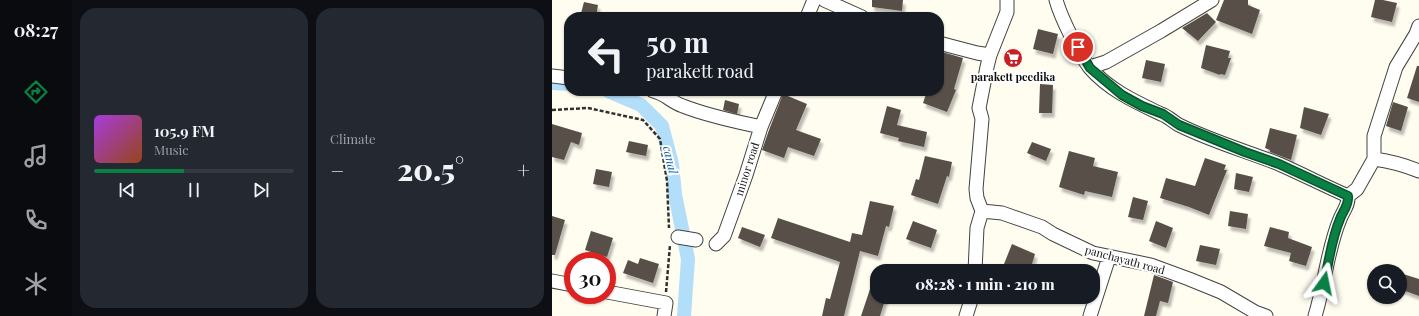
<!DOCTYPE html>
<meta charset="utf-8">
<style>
body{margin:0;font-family:"Playfair Display",serif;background:#242831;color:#f1f3f6;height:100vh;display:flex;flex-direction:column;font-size:15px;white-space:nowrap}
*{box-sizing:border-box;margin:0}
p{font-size:13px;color:#9ea1a6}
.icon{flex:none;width:22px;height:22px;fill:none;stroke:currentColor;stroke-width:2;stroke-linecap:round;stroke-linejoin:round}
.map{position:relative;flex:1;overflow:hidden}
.drawer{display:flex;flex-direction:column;gap:8px;padding:8px;background:#0d0f14;width:480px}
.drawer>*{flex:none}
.hud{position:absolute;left:12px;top:12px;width:380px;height:84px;border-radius:16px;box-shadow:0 1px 3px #0004;background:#171b24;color:#f1f3f6;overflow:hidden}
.tools{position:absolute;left:815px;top:264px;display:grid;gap:8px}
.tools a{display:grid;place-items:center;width:40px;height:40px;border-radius:50%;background:#171b24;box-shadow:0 1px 3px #0004;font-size:20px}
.speed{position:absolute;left:12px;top:252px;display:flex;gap:8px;font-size:20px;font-weight:700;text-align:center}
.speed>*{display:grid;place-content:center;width:52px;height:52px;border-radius:50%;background:#171b24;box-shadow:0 1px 3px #0004;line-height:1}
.speed .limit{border:6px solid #d22;background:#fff;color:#111}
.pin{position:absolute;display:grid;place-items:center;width:34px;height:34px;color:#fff;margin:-17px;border:2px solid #fff;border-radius:50%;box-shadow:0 1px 4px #0007}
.me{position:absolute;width:44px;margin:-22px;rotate:12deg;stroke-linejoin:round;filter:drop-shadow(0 0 3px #0008)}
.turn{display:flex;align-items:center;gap:14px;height:84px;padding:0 16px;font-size:18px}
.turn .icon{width:52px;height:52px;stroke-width:2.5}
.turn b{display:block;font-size:28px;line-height:34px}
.big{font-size:30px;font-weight:800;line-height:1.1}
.drawer .widget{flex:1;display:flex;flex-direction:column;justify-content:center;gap:6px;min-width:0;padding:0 14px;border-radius:16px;background:#242831}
.song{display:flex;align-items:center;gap:12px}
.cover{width:48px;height:48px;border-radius:6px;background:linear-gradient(135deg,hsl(280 70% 55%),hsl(20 70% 35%))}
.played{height:4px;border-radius:2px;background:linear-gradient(90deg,#0b8043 45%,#363941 45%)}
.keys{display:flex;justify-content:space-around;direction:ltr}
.heat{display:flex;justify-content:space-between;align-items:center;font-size:22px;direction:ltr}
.drawer .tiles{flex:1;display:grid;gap:8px;grid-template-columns:repeat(2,1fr)}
.trip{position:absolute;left:318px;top:264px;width:230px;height:40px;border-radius:16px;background:#171b24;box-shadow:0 1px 3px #0004;font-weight:800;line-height:40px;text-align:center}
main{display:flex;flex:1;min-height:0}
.menu{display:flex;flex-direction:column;width:72px;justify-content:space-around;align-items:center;background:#090b0e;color:#9ea1a6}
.menu .icon{width:28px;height:28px}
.menu .current{color:#0b8043}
.menu b{font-size:18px;color:#f1f3f6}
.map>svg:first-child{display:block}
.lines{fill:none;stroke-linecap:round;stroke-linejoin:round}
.canal{stroke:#b2def9;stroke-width:14}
.building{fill:#58504a;filter:url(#shadow)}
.street-casing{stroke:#424242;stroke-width:15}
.path{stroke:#313131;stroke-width:2.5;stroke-dasharray:4 2;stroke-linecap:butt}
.street{stroke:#fff;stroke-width:13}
.route-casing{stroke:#07532c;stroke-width:10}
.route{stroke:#0b8043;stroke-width:7}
.labels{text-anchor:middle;stroke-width:4;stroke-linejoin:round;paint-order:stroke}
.poi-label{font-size:11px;font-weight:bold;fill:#0f0f0f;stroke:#fff}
.street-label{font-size:11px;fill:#0f0f0f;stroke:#fff}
.water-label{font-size:12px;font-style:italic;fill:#1164a8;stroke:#fff}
</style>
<main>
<nav class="menu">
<b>08:27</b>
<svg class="icon current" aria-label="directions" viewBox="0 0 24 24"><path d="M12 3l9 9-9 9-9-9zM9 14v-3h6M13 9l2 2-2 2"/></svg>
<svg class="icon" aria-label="music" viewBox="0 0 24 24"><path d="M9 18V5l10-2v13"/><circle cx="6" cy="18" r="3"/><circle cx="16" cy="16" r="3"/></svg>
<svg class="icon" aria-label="phone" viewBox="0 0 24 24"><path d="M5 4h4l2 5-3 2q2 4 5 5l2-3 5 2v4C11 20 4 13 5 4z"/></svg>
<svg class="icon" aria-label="climate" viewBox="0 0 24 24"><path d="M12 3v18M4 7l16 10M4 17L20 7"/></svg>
</nav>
<section class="drawer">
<div class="tiles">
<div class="widget">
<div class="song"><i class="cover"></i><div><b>105.9 FM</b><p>Music</p></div></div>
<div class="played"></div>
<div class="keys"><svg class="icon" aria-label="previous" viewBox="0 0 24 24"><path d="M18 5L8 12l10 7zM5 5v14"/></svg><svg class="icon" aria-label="pause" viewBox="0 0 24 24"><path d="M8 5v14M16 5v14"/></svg><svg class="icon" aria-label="next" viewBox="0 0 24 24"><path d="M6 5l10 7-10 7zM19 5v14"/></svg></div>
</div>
<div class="widget"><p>Climate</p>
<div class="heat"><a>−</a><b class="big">20.5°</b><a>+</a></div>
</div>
</div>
</section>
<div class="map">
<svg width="867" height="316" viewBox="0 0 867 316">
<defs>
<filter id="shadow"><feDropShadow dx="2.5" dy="4.5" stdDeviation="1" flood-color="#0004"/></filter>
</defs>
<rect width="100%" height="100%" fill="#fffcf0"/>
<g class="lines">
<path class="canal" d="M0 83 17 84
M56 91 89 105 110 126 120 164 123 194 136 259 132 316"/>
</g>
<path class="building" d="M320 0H351L350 11 320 7Z
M672 0H696V5L708 10 700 34 664 20Z
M823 0H831L845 3 840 22 819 17Z
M32 2 46 5 44 17H28Z
M655 13 664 22 646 41 630 28Z
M486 29 506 34 501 54 481 49Z
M654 45 678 51 676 58H679L673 75 668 74V75L649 68Z
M387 51 411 58 402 89 404 90 395 112 371 103 375 91H387Z
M594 60 613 64 609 82 590 78Z
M865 66H867V102L855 98Z
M488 84 501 85 500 113H487Z
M231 94 255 104 244 130 269 139 262 156 236 147 232 158 210 150 217 130Z
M173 100 187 104 185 114 171 110Z
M841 102 856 107 849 131 834 126Z
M335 106 349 110 345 125 375 132 372 147 346 141 347 138 328 133Z
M752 107 777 114 769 135 748 128Z
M0 124 30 133 27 145 19 142 12 160 0 157Z
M718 128 745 135 739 160 718 152V150L713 148Z
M77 141 96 145 94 156 74 152Z
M480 142 499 149 494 161 475 153Z
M517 151 543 158 541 166 566 172 560 197 533 191 532 195 507 187Z
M373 156 400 162 397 177 395 176 386 204 359 195 364 179 367 180Z
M653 158 674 165 672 170H675L657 215 637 207 608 198 614 178 643 186Z
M44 169 60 172 57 187 41 184Z
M684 173 701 177 697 192 682 189Z
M581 197 596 201 591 220 576 217Z
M318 201 342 206 337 227 334 226 326 256 308 251 292 316H270L274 298 278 299 288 262 219 238 226 218 298 242 300 233 310 235Z
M678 211 696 214 694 229 676 226Z
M0 216 13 220 3 255H0Z
M361 221 385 230 379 248 354 239Z
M604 221 621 228 614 248 597 241Z
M190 227 213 235 208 247 186 238Z
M718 227 737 232 736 238 760 247 754 266 737 261 739 253 712 246Z
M39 231 61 238 55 257 33 250Z
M460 244 483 254 478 271H456L450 269Z
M648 245 668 249 664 265 644 261Z
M88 258 107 264 101 283 71 273 76 260 86 264Z
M848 273 867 279V296L848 289Z
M323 274H325V297H334L328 316H309Z
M602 275 621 282 616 303 608 301 604 316H592Z"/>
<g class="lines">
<g class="street-casing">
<path id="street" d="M272 0 310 17
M504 0C509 18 527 54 538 68 557 90 584 102 609 114 616 116 621 122 627 125 659 141 694 151 727 164 750 174 773 186 796 196
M255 17 262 0
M387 43 425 53 438 55
M538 67 554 62 609 31 660 0
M0 76 17 78
M101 91C114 94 119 102 131 106 156 116 182 121 209 127
M822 159C838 161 852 165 867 171
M430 211 450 213 490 227 501 234 541 253 599 265 637 279 669 292 703 312 714 316
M126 237 144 240
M164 244 172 236 194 175 209 127 224 91
M423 271 425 228 430 211 425 198 424 189 430 119 427 108 435 67 438 55 455 12V0
M0 281 21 285
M55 292 114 303 112 316
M414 316 420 297
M538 316 557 257
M763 316C773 284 775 250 788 219 791 211 797 205 796 196L805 189 822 159V136L844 67 864 34 867 26"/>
</g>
<path class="path" d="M0 110 36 108 91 120 108 139 115 181 117 228
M114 292 118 245"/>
<use href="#street" class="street"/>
</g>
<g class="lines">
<g class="route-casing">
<path id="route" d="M526 47 538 68 570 95 590 106 611 114 627 125 693 152 727 164 796 196C797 205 791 211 788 219 779 240 777 262 772 283"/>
</g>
<use href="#route" class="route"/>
</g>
<defs>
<g id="supermarket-disc" transform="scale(1)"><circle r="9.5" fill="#c71f25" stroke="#fff"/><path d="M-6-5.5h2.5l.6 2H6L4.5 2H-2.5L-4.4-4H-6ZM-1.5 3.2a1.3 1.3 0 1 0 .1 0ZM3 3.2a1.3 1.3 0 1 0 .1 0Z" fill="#fff"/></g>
</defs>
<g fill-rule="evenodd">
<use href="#supermarket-disc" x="461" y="58"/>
</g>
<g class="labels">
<g class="poi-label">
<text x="461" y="81">parakett peedika</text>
</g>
<g class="street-label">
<text transform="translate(195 169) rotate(-72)" y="4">minor road</text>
<text transform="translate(573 260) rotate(15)" y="4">panchayath road</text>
</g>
<g class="water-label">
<text transform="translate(118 160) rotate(77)" y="4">canal</text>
</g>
</g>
</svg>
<div class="tools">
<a><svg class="icon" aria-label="search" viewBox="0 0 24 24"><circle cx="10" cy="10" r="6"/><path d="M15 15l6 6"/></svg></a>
</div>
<div class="speed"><div class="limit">30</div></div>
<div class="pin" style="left:526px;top:47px;background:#d93025"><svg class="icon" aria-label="arrive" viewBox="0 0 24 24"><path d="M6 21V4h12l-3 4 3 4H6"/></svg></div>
<svg class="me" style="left:772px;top:283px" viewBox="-20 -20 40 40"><path d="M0-17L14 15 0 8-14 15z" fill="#0b8043" stroke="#fff" stroke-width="4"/></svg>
<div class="trip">08:28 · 1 min · 210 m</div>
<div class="hud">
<div class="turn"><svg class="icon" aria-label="left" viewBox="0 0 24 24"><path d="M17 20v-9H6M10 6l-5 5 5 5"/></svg><div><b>50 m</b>parakett road</div></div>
</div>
</div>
</main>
